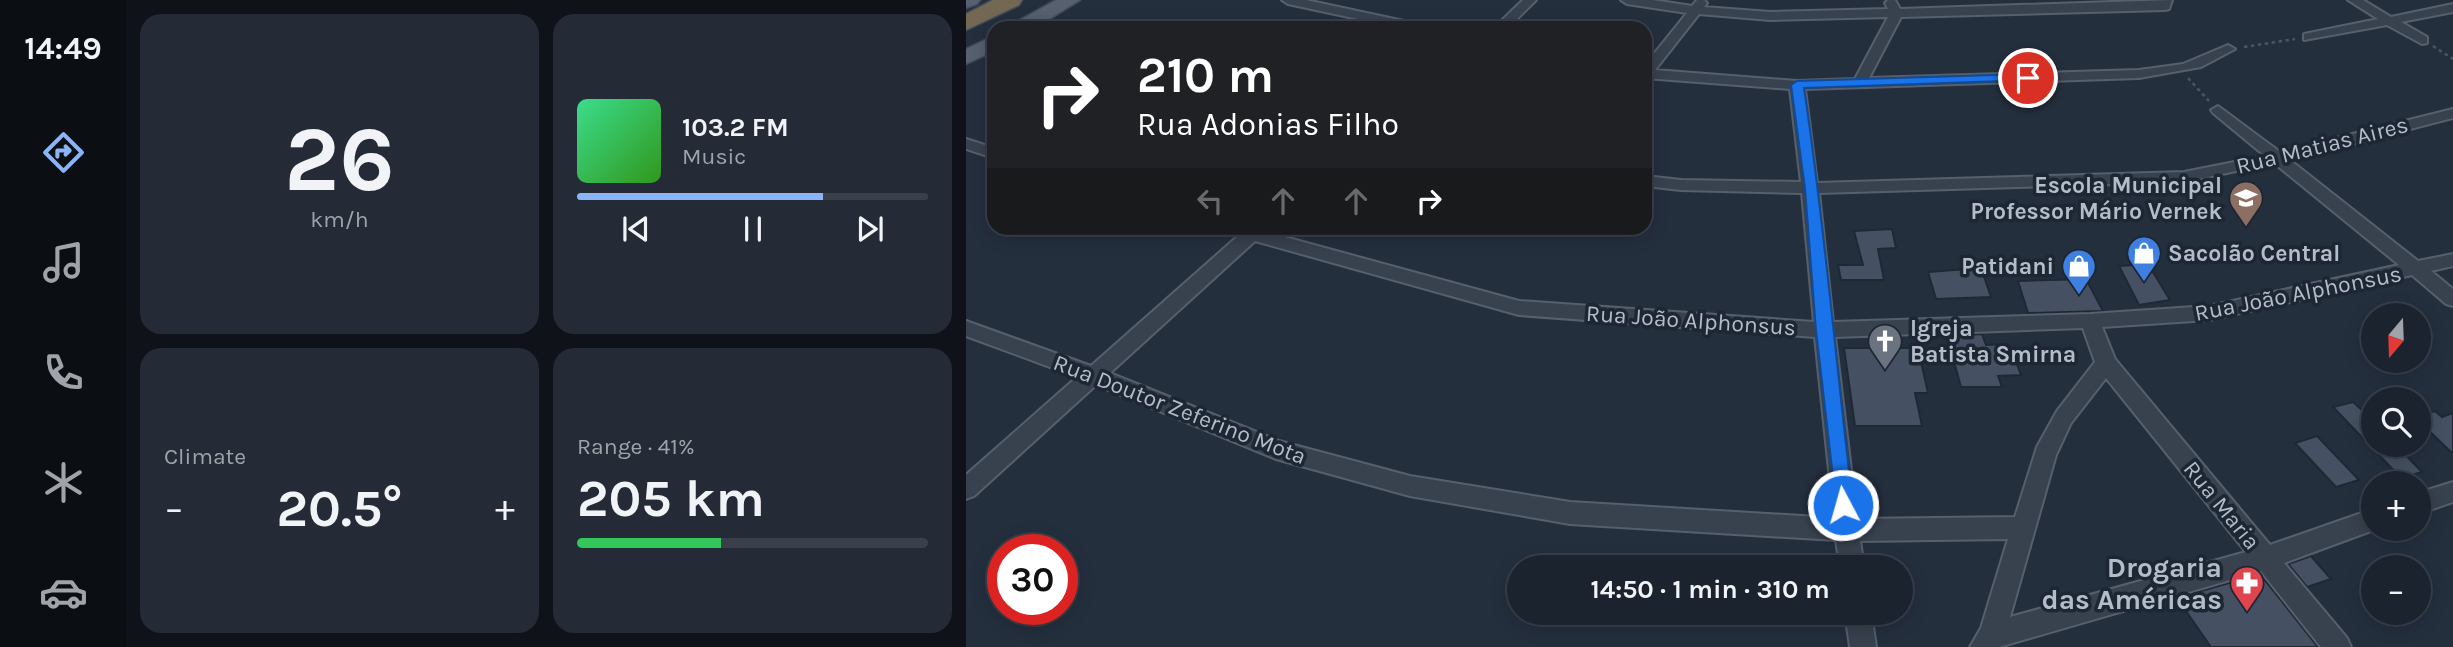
<!DOCTYPE html>
<meta charset="utf-8">
<style>
body{margin:0;font-family:Karla,sans-serif;background:#242b36;color:#f1f3f6;height:100vh;display:flex;flex-direction:column;font-size:26px;white-space:nowrap}
*{box-sizing:border-box;margin:0}
p{font-size:23px;color:#a0a4aa}
.icon{flex:none;width:38px;height:38px;fill:none;stroke:currentColor;stroke-width:2;stroke-linecap:round;stroke-linejoin:round}
.map{position:relative;flex:1;overflow:hidden}
.panel{display:flex;flex-direction:column;gap:14px;padding:14px;background:#0f1319;width:840px}
.panel>*{flex:none}
.banner{position:absolute;left:21px;top:21px;width:665px;height:214px;border-radius:21px;box-shadow:0 4px 18px #0003,0 0 0 2px #39404a;background:#202124;color:#fff;overflow:hidden}
.needle{width:46px;rotate:199deg}
.controls{position:absolute;left:1395px;top:303px;display:grid;gap:14px}
.controls a{display:grid;place-items:center;width:70px;height:70px;border-radius:50%;background:#1b232e;box-shadow:0 4px 18px #0003,0 0 0 2px #39404a;font-size:35px}
.speed{position:absolute;left:21px;top:534px;display:flex;gap:14px;font-size:35px;font-weight:700;text-align:center}
.speed>*{display:grid;place-content:center;width:91px;height:91px;border-radius:50%;background:#1b232e;box-shadow:0 4px 18px #0003,0 0 0 2px #39404a;line-height:1}
.speed .limit{border:10px solid #d22;background:#fff;color:#111}
.pin{position:absolute;display:grid;place-items:center;width:60px;height:60px;color:#fff;margin:-30px;border:4px solid #fff;border-radius:50%;box-shadow:0 2px 7px #0007}
.me{position:absolute;width:77px;margin:-38px;rotate:354deg;stroke-linejoin:round;filter:drop-shadow(0 0 5px #0008)}
.turn{display:flex;align-items:center;gap:24px;height:147px;padding:0 35px;font-size:32px}
.turn .icon{width:91px;height:91px;stroke-width:2.5}
.turn b{display:block;font-size:49px;line-height:60px}
.lanes{display:flex;align-items:center;height:66px;padding:0 35px;background:#0003;justify-content:center;gap:35px;direction:ltr}
.lanes .off{opacity:.35}
.big{font-size:52px;font-weight:700;line-height:1.1}
.panel .tile{flex:1;display:flex;flex-direction:column;justify-content:center;gap:10px;min-width:0;padding:0 24px;border-radius:21px;background:#242b36}
.panel .dial{align-items:center;gap:0}
.dial b{font-size:91px;line-height:1}
.song{display:flex;align-items:center;gap:21px}
.cover{width:84px;height:84px;border-radius:10px;background:linear-gradient(135deg,hsl(150 70% 55%),hsl(110 70% 35%))}
.played{height:7px;border-radius:4px;background:linear-gradient(90deg,#8ab4f8 70%,#39404a 70%)}
.keys{display:flex;justify-content:space-around;direction:ltr}
.heat{display:flex;justify-content:space-between;align-items:center;font-size:38px;direction:ltr}
.charge{height:10px;border-radius:5px;background:linear-gradient(90deg,#34c759 41%,#39404a 0)}
.panel .tiles{flex:1;display:grid;gap:14px;grid-template-columns:repeat(2,1fr)}
.trip{position:absolute;left:541px;top:555px;width:406px;height:70px;border-radius:35px;background:#1b232e;box-shadow:0 4px 18px #0003,0 0 0 2px #39404a;font-weight:700;line-height:70px;text-align:center}
main{display:flex;flex:1;min-height:0}
.tab-bar{display:flex;flex-direction:column;width:126px;justify-content:space-around;align-items:center;background:#0b0e12;color:#a0a4aa}
.tab-bar .icon{width:49px;height:49px}
.tab-bar .selected{color:#8ab4f8}
.tab-bar b{font-size:32px;color:#f1f3f6}
.map>svg:first-child{display:block}
.building{fill:#455162;stroke:#1f2835;stroke-width:2}
.lines{fill:none;stroke-linecap:round;stroke-linejoin:round}
.minor-casing{stroke:#565f6c;stroke-width:4}
.primary-casing{stroke:#414a57;stroke-width:3}
.motorway-casing{stroke:#434c59;stroke-width:3}
.path{stroke:#44595c;stroke-width:2.5;stroke-dasharray:3.5 3.5;stroke-linecap:butt}
.minor{fill:#38414e;fill-rule:evenodd}
.primary{fill:#56606e;fill-rule:evenodd}
.motorway{fill:#746855;fill-rule:evenodd}
.route{fill:#1a73e8;stroke:#114b97;stroke-width:2}
.labels{text-anchor:middle;stroke-width:7;stroke-linejoin:round;paint-order:stroke}
.street-label{font-size:23px;fill:#b4bcc9;stroke:#1d2633}
.poi-label{font-size:23px;font-weight:bold;fill:#b4bcc9;stroke:#1d2633;text-anchor:end}
.near-poi-label{font-size:28px;font-weight:bold;fill:#b4bcc9;stroke:#1d2633;text-anchor:end}
</style>
<main>
<nav class="tab-bar">
<b>14:49</b>
<svg class="icon selected" aria-label="directions" viewBox="0 0 24 24"><path d="M12 3l9 9-9 9-9-9zM9 14v-3h6M13 9l2 2-2 2"/></svg>
<svg class="icon" aria-label="music" viewBox="0 0 24 24"><path d="M9 18V5l10-2v13"/><circle cx="6" cy="18" r="3"/><circle cx="16" cy="16" r="3"/></svg>
<svg class="icon" aria-label="phone" viewBox="0 0 24 24"><path d="M5 4h4l2 5-3 2q2 4 5 5l2-3 5 2v4C11 20 4 13 5 4z"/></svg>
<svg class="icon" aria-label="climate" viewBox="0 0 24 24"><path d="M12 3v18M4 7l16 10M4 17L20 7"/></svg>
<svg class="icon" aria-label="car" viewBox="0 0 24 24"><path d="M5 17H2v-5l4-1 3-4h7l3 4 3 1v5h-3M9 17h6M6 11h13"/><circle cx="7" cy="17" r="2"/><circle cx="17" cy="17" r="2"/></svg>
</nav>
<section class="panel">
<div class="tiles">
<div class="tile dial"><b>26</b><p>km/h</p></div>
<div class="tile">
<div class="song"><i class="cover"></i><div><b>103.2 FM</b><p>Music</p></div></div>
<div class="played"></div>
<div class="keys"><svg class="icon" aria-label="previous" viewBox="0 0 24 24"><path d="M18 5L8 12l10 7zM5 5v14"/></svg><svg class="icon" aria-label="pause" viewBox="0 0 24 24"><path d="M8 5v14M16 5v14"/></svg><svg class="icon" aria-label="next" viewBox="0 0 24 24"><path d="M6 5l10 7-10 7zM19 5v14"/></svg></div>
</div>
<div class="tile"><p>Climate</p>
<div class="heat"><a>−</a><b class="big">20.5°</b><a>+</a></div>
</div>
<div class="tile"><p>Range · 41%</p><b class="big">205 km</b><div class="charge"></div></div>
</div>
</section>
<div class="map">
<svg width="1487" height="647" viewBox="0 0 1487 647">
<rect width="100%" height="100%" fill="#242f3e"/>
<path class="building" d="M926 229 930 248 912 249 918 280H875L872 265H897L888 231Z
M1182 264 1204 300 1173 305 1153 266Z
M1015 268 1025 297 970 299 962 272Z
M1120 279 1137 311 1062 313 1052 281Z
M1016 334 1020 345 1043 344 1055 375 1032 376 1036 387H995L981 336Z
M878 348H952L962 393H949L956 426H889Z
M1387 402 1397 411 1407 408V444H1429L1456 472 1435 478 1367 407Z
M1469 411 1476 417 1487 413V454L1461 429 1452 432V416Z
M1351 436 1393 480 1370 487 1329 443Z
M1345 556 1365 579 1341 587 1322 564Z
M1294 574 1352 647H1245L1211 598Z"/>
<g class="lines">
<g class="minor-casing">
<path id="minor" d="M316 0H340L452 24 459 28H434L322 4Z
M557 0H570L542 28H528Z
M655 0H687L726 6 731 0H738L741 3 738 7 804 12 922 9 919 3 922 0H929L934 9 1206 0 1203 9 1199 10 935 17 903 78 1173 70 1217 64 1262 45 1269 49 1235 67 1173 78 839 89 851 183 1218 172 1299 156 1247 113 1245 110 1252 106 1314 152 1487 109V118L1324 160 1452 261 1487 254V266L1465 271 1487 289V306L1480 304 1446 275 1243 320 1136 327 1149 359 1304 545 1407 509V528H1413L1318 563 1381 638 1385 647H1355L1295 571 1033 647H1004L1015 628 1042 539 894 541 898 567H874L870 540 604 524 444 496 310 459 130 385 8 496 0 499V475L111 377 0 336V321L125 366 272 236 257 232 255 228H286L553 301 848 322 836 193 715 190 679 186V176L715 180 835 182 824 89 679 78V65L721 13 661 4ZM733 14 804 20 922 17 889 79 831 81 689 70ZM1308 163 1433 265 1243 306 1124 314 867 322 853 193 1218 182ZM289 241 553 315 849 337 868 518 604 502 444 476 313 441 144 373ZM1117 328 1129 362 1091 411 1071 447 1049 517 891 519 869 337ZM1140 378 1280 552 1044 617 1090 455 1105 423Z
M1382 0H1397L1425 17 1487 4V12L1435 22 1461 37V43L1456 44 1421 25 1338 40V34L1412 19Z
M0 139 28 148V158L0 149Z
M1487 482V502L1452 514V493Z
M879 612H905L910 647H884Z"/>
</g>
<g class="primary-casing">
<path id="primary" d="M0 0H14L11 4 0 8Z
M90 0H114L69 28H44L47 24Z
M28 36V51L0 64V49Z"/>
</g>
<g class="motorway-casing">
<path id="motorway" d="M27 0H56L53 5 0 30V14Z"/>
</g>
<path class="path" d="M1467 46 1487 59
M1278 47 1329 39
M1222 78 1243 101"/>
<use href="#minor" class="minor"/>
<use href="#primary" class="primary"/>
<use href="#motorway" class="motorway"/>
</g>
<path class="route" d="M1062 74 1066 75V80L838 88C859 227 870 366 887 505L884 511 877 513 871 511 850 330 839 188 825 85 831 81Z"/>
<defs>
<g id="school-pin" transform="scale(1.75)"><path d="M0 17L-7.5 6A9.5 9.5 0 1 1 7.5 6Z" fill="#8d6e63" stroke="#1d2633"/><path d="M0-5L7-2L0 1L-7-2ZM-4 1L0 2.5L4 1V4Q0 6-4 4Z" fill="#fff"/></g>
<g id="shop-pin" transform="scale(1.75)"><path d="M0 17L-7.5 6A9.5 9.5 0 1 1 7.5 6Z" fill="#3f7fe0" stroke="#1d2633"/><path d="M-5-2.5h2.3a2.7 3.5 0 0 1 5.4 0H5L5.5 6h-11ZM-1.5-2.5h3a1.5 2.3 0 0 0-3 0Z" fill="#fff"/></g>
<g id="church-pin" transform="scale(1.75)"><path d="M0 17L-7.5 6A9.5 9.5 0 1 1 7.5 6Z" fill="#6b7280" stroke="#1d2633"/><path d="M-1.2-6h2.4v3.5h3.3v2.4h-3.3V6h-2.4V-.1h-3.3v-2.4h3.3Z" fill="#fff"/></g>
<g id="pharmacy-pin" transform="scale(1.75)"><path d="M0 17L-7.5 6A9.5 9.5 0 1 1 7.5 6Z" fill="#e0444e" stroke="#1d2633"/><path d="M-2-6h4v4h4v4h-4v4h-4v-4h-4v-4h4Z" fill="#fff"/></g>
</defs>
<g fill-rule="evenodd">
<use href="#school-pin" x="1280" y="198"/>
<use href="#shop-pin" x="1178" y="253"/>
<use href="#shop-pin" x="1113" y="266"/>
<use href="#church-pin" x="919" y="341"/>
<use href="#pharmacy-pin" x="1281" y="583"/>
</g>
<g class="labels">
<g class="street-label">
<text transform="translate(1356 145) rotate(-14)" y="8">Rua Matias Aires</text>
<text transform="translate(1332 293) rotate(-11)" y="8">Rua João Alphonsus</text>
<text transform="translate(725 320) rotate(4)" y="8">Rua João Alphonsus</text>
<text transform="translate(214 409) rotate(21)" y="8">Rua Doutor Zeferino Mota</text>
<text transform="translate(1256 505) rotate(51)" y="8">Rua Maria</text>
</g>
<g class="poi-label">
<text x="1256" y="193">Escola Municipal<tspan x="1256" dy="26">Professor Mário Vernek</tspan></text>
<text x="1202" y="261" text-anchor="start">Sacolão Central</text>
<text x="1088" y="274">Patidani</text>
<text x="944" y="336" text-anchor="start">Igreja<tspan x="944" dy="26">Batista Smirna</tspan></text>
</g>
<g class="near-poi-label">
<text x="1256" y="577">Drogaria<tspan x="1256" dy="32">das Américas</tspan></text>
</g>
</g>
</svg>
<div class="controls">
<a><svg class="needle" viewBox="-14 -14 28 28"><path d="M0-13l5 13h-10z" fill="#e53935"/><path d="M0 13l5-13h-10z" fill="#a0a4aa"/></svg></a>
<a><svg class="icon" aria-label="search" viewBox="0 0 24 24"><circle cx="10" cy="10" r="6"/><path d="M15 15l6 6"/></svg></a>
<a>+</a>
<a>−</a>
</div>
<div class="speed"><div class="limit">30</div></div>
<div class="pin" style="left:1062px;top:78px;background:#d93025"><svg class="icon" aria-label="arrive" viewBox="0 0 24 24"><path d="M6 21V4h12l-3 4 3 4H6"/></svg></div>
<svg class="me" style="left:877px;top:505px" viewBox="-20 -20 40 40"><circle r="17" fill="#1a73e8" stroke="#fff" stroke-width="3"/><path d="M0-11L8 9 0 5-8 9z" fill="#fff"/></svg>
<div class="trip">14:50 · 1 min · 310 m</div>
<div class="banner">
<div class="turn"><svg class="icon" aria-label="right" viewBox="0 0 24 24"><path d="M7 20v-9h11M14 6l5 5-5 5"/></svg><div><b>210 m</b>Rua Adonias Filho</div></div>
<div class="lanes"><svg class="icon off" aria-label="left" viewBox="0 0 24 24"><path d="M17 20v-9H6M10 6l-5 5 5 5"/></svg><svg class="icon off" aria-label="ahead" viewBox="0 0 24 24"><path d="M12 20V5M6 11l6-6 6 6"/></svg><svg class="icon off" aria-label="ahead" viewBox="0 0 24 24"><path d="M12 20V5M6 11l6-6 6 6"/></svg><svg class="icon" aria-label="right" viewBox="0 0 24 24"><path d="M7 20v-9h11M14 6l5 5-5 5"/></svg></div>
</div>
</div>
</main>
